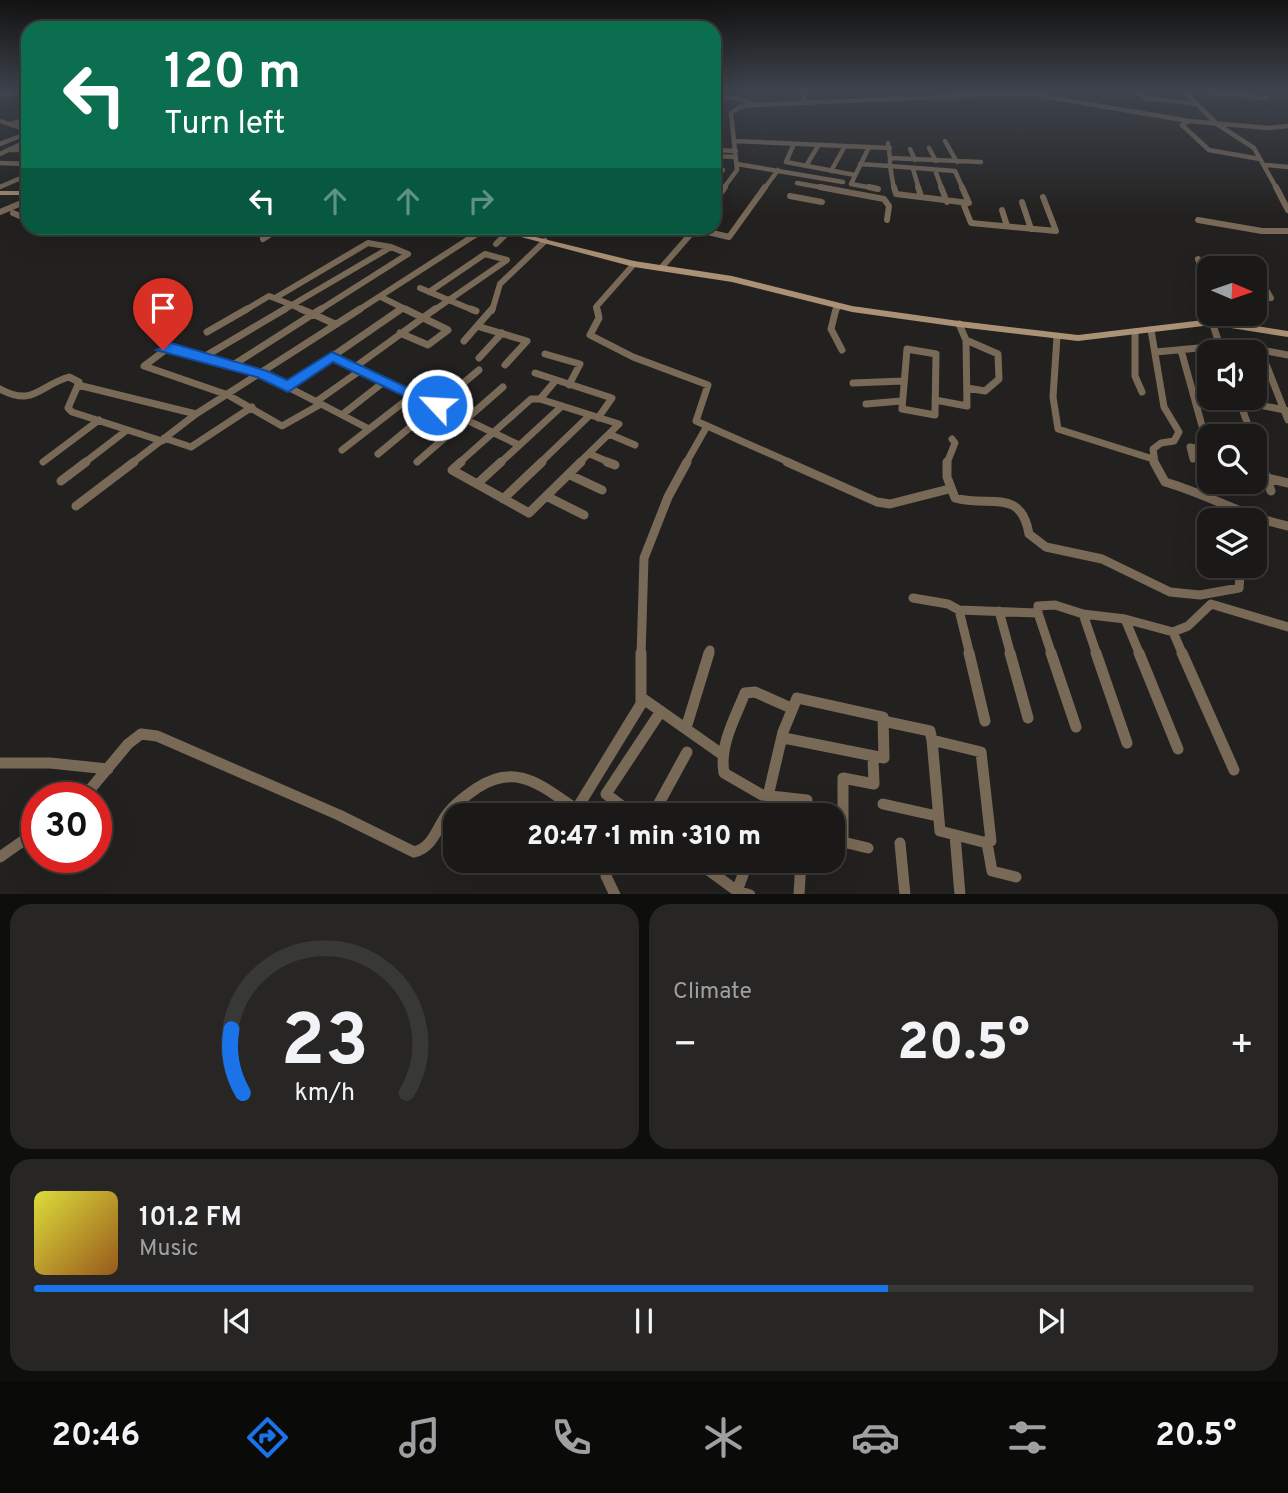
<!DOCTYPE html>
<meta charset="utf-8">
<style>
body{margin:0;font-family:Overpass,sans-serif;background:#272624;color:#f1f3f6;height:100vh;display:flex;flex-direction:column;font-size:26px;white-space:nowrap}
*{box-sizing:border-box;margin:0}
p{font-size:23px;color:#9fa0a1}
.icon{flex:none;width:38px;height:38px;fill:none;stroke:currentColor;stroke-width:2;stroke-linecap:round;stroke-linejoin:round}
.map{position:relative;height:894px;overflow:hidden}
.panel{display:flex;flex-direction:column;gap:10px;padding:10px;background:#0e0e0d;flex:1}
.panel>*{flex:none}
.top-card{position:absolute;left:21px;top:21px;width:700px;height:214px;border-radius:21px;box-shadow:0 7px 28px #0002,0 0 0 2px #383836;background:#0b6e4f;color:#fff;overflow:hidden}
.needle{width:46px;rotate:92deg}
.tools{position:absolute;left:1197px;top:256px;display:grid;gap:14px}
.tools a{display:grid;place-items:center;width:70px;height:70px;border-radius:14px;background:#1a1917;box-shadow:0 7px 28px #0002,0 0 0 2px #383836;font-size:35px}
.speed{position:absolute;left:21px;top:782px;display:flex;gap:14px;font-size:35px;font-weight:700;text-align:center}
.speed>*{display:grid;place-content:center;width:91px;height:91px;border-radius:50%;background:#1a1917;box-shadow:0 7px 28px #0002,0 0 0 2px #383836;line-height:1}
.speed .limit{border:10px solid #d22;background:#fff;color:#111}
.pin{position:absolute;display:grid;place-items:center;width:60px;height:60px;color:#fff;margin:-72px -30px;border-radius:50% 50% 50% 0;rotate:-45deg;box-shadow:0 0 7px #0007}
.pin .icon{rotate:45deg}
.me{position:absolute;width:77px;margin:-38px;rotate:295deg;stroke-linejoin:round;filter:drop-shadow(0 0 5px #0008)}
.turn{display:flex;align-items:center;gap:24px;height:147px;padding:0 28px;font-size:32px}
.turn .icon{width:91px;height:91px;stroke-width:2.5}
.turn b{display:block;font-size:49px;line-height:60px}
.lanes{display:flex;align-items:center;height:66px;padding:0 28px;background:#0003;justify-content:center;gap:35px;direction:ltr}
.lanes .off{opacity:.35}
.big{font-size:52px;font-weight:800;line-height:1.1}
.panel .card{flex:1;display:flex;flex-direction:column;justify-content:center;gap:10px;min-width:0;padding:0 24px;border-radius:21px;background:#272624}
.panel .dial{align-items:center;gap:0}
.dial svg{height:182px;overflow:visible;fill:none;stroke:#383836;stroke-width:7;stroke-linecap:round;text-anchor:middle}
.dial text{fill:#f1f3f6;stroke:none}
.song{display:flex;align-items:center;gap:21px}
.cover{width:84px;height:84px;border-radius:10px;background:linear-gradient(135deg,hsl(60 70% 55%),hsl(30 70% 35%))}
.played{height:7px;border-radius:4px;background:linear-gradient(90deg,#1a73e8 70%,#383836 70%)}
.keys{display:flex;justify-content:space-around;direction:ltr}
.heat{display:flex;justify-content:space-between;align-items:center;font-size:38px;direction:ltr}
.panel .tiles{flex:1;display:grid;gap:10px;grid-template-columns:1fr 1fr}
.card:last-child{grid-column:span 2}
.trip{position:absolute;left:443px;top:803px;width:402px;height:70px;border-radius:21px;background:#1a1917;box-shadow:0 7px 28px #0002,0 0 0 2px #383836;font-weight:800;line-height:70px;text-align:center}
.tab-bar{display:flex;height:112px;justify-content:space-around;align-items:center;background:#0a0a09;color:#9fa0a1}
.tab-bar .icon{width:49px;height:49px}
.tab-bar .active{color:#1a73e8}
.tab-bar b{font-size:32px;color:#f1f3f6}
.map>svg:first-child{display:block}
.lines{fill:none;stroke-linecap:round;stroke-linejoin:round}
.street-far4{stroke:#796957;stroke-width:4.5}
.street-far3{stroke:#796957;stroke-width:6}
.street-far2{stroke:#796957;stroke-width:7}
.street-far1{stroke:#796957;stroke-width:9}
.street{stroke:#796957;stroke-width:11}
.secondary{fill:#ab9175;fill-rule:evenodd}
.route{fill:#1a73e8;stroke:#114b97;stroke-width:2}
</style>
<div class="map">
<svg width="1288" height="895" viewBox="0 0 1288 895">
<rect width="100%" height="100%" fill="#22211f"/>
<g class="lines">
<path class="street-far4" d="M1135 91 1146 98 1196 104
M1184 91 1217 124 1254 148 1277 189
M1194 91 1267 98
M0 95 28 93
M714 97 736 98 754 105
M803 103 804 91
M0 121 28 130
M1189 121 1182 125 1209 150 1260 159
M11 124 28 118
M734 141 890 148
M945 141 957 162
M888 143 890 158 981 162
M0 144 28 133
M793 146 786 162 855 175
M869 147 851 184 878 189
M929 148 936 161
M910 149 915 160
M11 150H28
M714 150 736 151
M0 154 21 144
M714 156 736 157
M890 158V166
M0 163 28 164
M737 164 843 182
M860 164 890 166
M1266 165 1288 167
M806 166 818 146
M890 166 955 171 963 189
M890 166 894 189
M913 169 919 189
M935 170 942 189
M831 171 845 146
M714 179 723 170
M797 183 830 189
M0 187 28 175
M723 189 737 170 731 113 740 107 754 105 1024 93 1189 121 1268 128 1288 126
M764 189 778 170"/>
<path class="street-far3" d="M820 187 884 199 889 206 887 220
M869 187 878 189
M894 187 896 194 969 203 962 187
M918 187 921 196
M941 187 947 202
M1276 187 1288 210
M790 196 822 202
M714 202 725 187
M1022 202 1031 229
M963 203 971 223 1056 231 1043 197
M1002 210 1007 226
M0 212 19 204
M13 213 27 219
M1198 220 1262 231H1288
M695 229 729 237 765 187
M263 239 280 228
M496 244 512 228
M1198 259 1209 286
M1224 262 1227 268
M662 267 696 228
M420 288 475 311
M429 292 485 254 507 260 433 311
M1198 293 1209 295
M381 297 409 311
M275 298 368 243 391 247
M1255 299 1271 298 1258 276
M244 311 269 296 292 305 282 311
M305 311 292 305 391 247 408 254 318 311
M357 311 486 228
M399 311 401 309
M492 311 500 284 545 241
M597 311 596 307 634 264
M836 311 838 306"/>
<path class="street-far2" d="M301 309 313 314 321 309
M471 309 476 311
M597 309 599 318 590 335 633 357 708 385 696 421 791 463
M836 309 831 329 842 350
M1222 313 1227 324
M1212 322 1222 352
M480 327 527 341 505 365
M1151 330 1164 407 1179 432 1174 441 1161 443 1153 449 1155 463
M207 332 247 309
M1135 332V376L1142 392
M400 333 428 345 448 330 405 309
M1057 337 1053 397 1058 429 1153 459
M966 340 998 354 999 379 985 391 967 388
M464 341 492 309
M1218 342 1288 355
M168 348 262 374 321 404 282 426 228 395 144 366Z
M907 349 936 354 935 415 902 409Z
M1260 349 1288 420
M1181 350 1209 451
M1156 352 1220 346
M545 354 580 364 569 385
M332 356 519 445
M202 358 285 309
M479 358 502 333
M233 365 313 314 335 324
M355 367 435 309
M535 373 612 398 598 418
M853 383 903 381
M78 385 68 408 72 412 162 441
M288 387 401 309
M0 389C34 407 38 386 69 377L79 382 78 385 196 414
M1193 393 1209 396
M1216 397 1285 410
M540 399 556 380
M935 400 967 406 966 340 959 324
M1239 400 1252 436
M317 401 361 370
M321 404 369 429
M866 404 901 401
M343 414 385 381
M609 434 635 445
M164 438 191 447 252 407
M1255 445 1261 463
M342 450 413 395
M378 454 479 370
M590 454 611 463
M1193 459 1190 447 1209 451
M43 462 99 420
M417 462 503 387
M84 463 127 430
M132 463 196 414 360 309
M459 463 531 399H540L619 424 579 463
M500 463 562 406
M540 463 590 415
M686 463 707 426
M947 463 955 443 952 439"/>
<path class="street-far1" d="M461 462 452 470 529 513 581 462
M607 462 615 465
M787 462 877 502 890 504 949 489
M947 462V477L955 498C990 508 1021 487 1029 534L1046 547 1102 559 1170 592 1200 595 1239 588 1241 565
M1154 462 1165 482C1207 494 1245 517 1288 526
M1261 462 1271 491
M570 475 602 490
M1267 478 1288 483
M61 481 86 462
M477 484 501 462
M548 497 584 515
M503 499 542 462
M76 506 134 462
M913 598 948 604 959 610 1038 613V606L1055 605 1083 614 1125 619 1173 632 1188 626 1211 604 1288 627
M959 610 970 655
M999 611 1011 655
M1038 613 1052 655
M1083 614 1097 655
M1125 619 1140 655
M1173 632 1183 655
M641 655 644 558 668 497 687 462
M708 655 710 650"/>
<path class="street" d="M969 653 985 721
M1010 653 1028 718
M1051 653 1076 727
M1096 653 1127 743
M1139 653 1178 749
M1182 653 1234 770
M642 698 723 755
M791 708 755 692 745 693C735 718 719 746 724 773L762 795 807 800
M883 721 930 731 932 740
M686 728 709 653
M932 740 981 752 991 841 983 842 940 831Z
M0 763H50L108 769
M768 796 783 732 797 698 883 717 884 758 784 738
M83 798 128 744 141 734 157 736 339 815 414 852C430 848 435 834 442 822 450 807 464 797 477 788 523 758 549 795 588 816
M883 804 937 816
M576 810 641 704V653
M635 816 606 794 661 711
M652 816 687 752
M709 816 712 809
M955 835 960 895
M900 843 905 895
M987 843 992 871 1016 877
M868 848 843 842V778L874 784 873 758
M0 857 37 831
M607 861 606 876 615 895
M696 861 737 891 750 895
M737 891 748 861
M799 895 801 861"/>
<path class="secondary" d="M0 191H28V195H0Z
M487 228H499L634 261 732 276 852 306 959 321 1078 335 1212 319 1288 331V337L1212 325 1078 341 959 327 852 312 732 282 634 267Z"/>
</g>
<linearGradient id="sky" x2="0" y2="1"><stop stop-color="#131211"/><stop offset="0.42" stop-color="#3e434d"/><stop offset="1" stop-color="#3e434d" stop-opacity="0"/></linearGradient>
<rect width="1288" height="216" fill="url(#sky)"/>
<path class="route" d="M171 343 267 371 287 380 332 352 444 405 442 409H431L333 362 288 392 257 377 156 350Z"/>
</svg>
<div class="tools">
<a><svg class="needle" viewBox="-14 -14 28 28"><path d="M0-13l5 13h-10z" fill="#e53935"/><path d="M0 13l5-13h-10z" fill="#9fa0a1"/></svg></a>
<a><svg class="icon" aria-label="sound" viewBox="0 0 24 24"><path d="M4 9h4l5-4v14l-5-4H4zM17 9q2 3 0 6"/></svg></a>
<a><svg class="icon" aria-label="search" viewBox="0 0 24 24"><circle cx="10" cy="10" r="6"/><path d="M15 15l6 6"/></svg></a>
<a><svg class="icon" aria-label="layers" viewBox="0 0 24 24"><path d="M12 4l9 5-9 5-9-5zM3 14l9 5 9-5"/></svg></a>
</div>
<div class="speed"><div class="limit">30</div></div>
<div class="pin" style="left:163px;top:350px;background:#d93025"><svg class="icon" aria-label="arrive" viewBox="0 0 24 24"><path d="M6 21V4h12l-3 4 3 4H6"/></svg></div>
<svg class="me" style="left:437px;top:405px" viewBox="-20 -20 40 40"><circle r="17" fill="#1a73e8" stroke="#fff" stroke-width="3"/><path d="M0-11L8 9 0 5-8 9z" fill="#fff"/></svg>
<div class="trip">20:47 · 1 min · 310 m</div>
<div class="top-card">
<div class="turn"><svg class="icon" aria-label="left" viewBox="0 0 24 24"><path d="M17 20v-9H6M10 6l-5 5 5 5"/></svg><div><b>120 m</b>Turn left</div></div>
<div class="lanes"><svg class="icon" aria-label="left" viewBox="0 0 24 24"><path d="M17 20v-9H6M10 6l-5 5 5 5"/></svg><svg class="icon off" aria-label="ahead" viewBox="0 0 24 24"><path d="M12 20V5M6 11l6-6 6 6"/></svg><svg class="icon off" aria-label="ahead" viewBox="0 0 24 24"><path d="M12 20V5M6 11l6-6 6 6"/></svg><svg class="icon off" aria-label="right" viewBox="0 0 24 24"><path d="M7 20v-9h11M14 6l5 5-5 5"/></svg></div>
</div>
</div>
<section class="panel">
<div class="tiles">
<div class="card dial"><svg viewBox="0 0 100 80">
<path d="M14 69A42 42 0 1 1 86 69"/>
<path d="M14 69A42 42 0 0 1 9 41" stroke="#1a73e8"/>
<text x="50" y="56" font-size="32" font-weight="700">23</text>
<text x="50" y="72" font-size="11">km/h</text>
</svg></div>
<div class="card"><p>Climate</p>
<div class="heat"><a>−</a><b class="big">20.5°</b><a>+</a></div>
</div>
<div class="card">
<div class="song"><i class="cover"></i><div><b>101.2 FM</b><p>Music</p></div></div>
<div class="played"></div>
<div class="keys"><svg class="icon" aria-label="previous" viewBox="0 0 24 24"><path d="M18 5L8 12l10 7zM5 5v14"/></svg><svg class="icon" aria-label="pause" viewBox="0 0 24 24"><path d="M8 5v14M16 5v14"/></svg><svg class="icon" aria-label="next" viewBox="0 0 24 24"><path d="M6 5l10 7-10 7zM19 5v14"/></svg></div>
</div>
</div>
</section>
<nav class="tab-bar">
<b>20:46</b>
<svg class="icon active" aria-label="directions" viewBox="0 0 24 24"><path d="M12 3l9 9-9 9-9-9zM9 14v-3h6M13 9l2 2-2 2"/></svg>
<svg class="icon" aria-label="music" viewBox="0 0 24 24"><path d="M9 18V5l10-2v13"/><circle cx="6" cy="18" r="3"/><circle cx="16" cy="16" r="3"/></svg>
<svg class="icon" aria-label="phone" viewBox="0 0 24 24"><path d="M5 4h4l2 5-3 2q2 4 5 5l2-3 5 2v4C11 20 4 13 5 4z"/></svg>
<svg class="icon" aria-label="climate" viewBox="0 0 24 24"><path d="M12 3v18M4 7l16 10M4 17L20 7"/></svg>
<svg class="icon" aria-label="car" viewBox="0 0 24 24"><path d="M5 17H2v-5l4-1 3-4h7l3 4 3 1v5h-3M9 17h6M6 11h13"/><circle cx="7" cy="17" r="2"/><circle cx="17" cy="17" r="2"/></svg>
<svg class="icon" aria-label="filters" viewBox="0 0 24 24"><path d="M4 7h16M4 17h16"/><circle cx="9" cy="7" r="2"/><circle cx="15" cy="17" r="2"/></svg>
<b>20.5°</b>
</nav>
